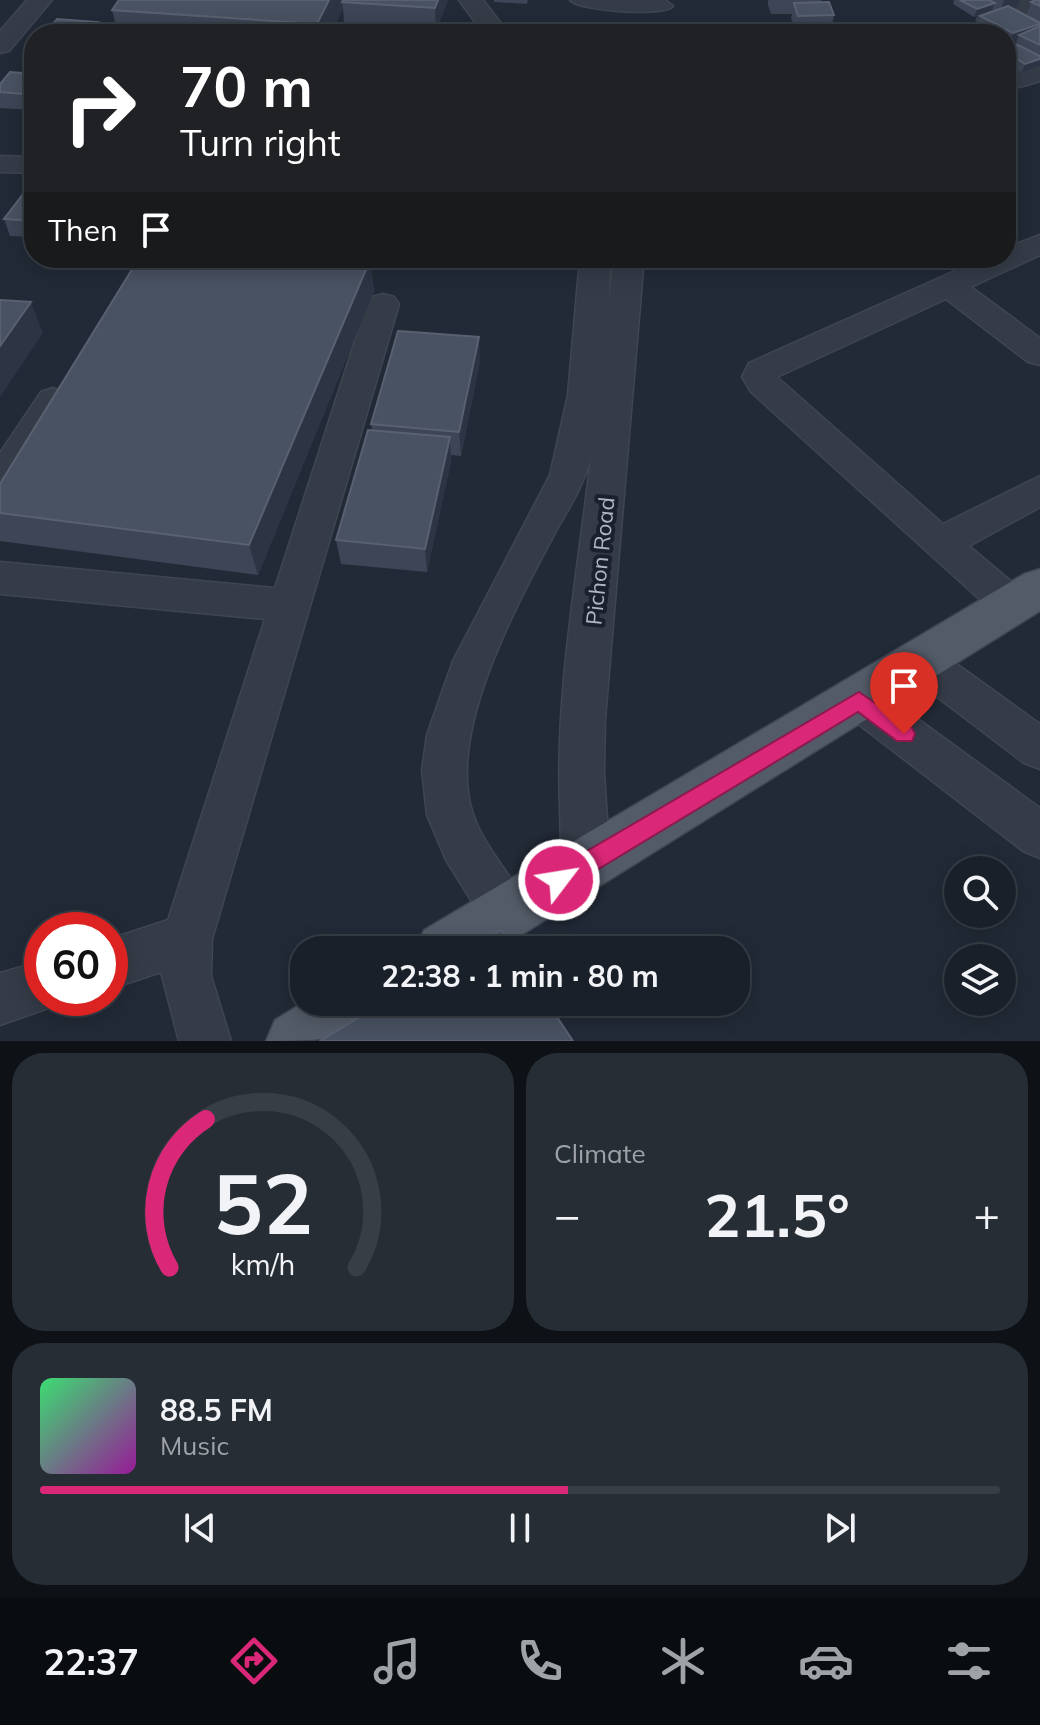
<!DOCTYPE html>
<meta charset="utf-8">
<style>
body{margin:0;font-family:Mulish,sans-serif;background:#272d35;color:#f1f3f6;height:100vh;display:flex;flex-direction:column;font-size:30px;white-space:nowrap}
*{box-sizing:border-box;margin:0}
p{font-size:26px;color:#9fa3a8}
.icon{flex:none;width:44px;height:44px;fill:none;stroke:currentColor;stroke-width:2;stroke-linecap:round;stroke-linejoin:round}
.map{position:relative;height:1041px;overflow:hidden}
.drawer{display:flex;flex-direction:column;gap:12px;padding:12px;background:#0e1217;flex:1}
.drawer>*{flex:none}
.guide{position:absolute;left:24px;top:24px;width:992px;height:244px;border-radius:32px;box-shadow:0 4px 20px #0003,0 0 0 2px #383e46;background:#202124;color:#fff;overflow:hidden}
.buttons{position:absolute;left:944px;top:856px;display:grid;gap:16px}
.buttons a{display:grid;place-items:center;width:72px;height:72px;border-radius:50%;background:#1a2029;box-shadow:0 4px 20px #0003,0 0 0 2px #383e46;font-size:40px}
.speed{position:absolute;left:24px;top:912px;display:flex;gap:16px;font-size:40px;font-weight:700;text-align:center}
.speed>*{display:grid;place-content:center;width:104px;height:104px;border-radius:50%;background:#1a2029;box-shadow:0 4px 20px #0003,0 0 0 2px #383e46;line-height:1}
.speed .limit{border:12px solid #d22;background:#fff;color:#111}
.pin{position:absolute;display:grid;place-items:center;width:68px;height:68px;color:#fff;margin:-82px -34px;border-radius:50% 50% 50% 0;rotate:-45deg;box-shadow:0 0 8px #0007}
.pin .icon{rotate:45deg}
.me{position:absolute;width:88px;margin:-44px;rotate:59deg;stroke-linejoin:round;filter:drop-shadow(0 0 6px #0008)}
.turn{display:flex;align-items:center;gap:28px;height:168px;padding:0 24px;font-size:36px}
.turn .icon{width:104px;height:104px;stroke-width:2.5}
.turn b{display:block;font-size:56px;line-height:68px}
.then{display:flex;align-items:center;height:76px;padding:0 24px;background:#0003;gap:16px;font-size:30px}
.big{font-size:60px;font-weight:700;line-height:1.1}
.drawer .widget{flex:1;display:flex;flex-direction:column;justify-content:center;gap:12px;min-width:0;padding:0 28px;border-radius:32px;background:#272d35}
.drawer .dial{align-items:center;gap:0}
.dial svg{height:208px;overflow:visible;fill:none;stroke:#383e46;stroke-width:7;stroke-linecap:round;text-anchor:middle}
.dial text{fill:#f1f3f6;stroke:none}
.song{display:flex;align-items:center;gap:24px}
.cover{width:96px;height:96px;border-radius:12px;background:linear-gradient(135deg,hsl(140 70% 55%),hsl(300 70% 35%))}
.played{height:8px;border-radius:4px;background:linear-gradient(90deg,#db2777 55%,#383e46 55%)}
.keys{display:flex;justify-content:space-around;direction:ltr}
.heat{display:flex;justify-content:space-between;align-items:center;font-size:44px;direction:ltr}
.drawer .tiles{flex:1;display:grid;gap:12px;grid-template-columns:1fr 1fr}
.widget:last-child{grid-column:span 2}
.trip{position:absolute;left:290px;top:936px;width:460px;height:80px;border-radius:32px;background:#1a2029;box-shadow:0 4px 20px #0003,0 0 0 2px #383e46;font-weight:700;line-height:80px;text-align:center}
.menu{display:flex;height:128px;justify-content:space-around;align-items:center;background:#0a0d10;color:#9fa3a8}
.menu .icon{width:56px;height:56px}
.menu .selected{color:#db2777}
.menu b{font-size:36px;color:#f1f3f6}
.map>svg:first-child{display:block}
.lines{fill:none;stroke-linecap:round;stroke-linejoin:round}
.minor-casing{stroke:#3f4551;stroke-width:3}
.major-casing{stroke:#3f4551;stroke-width:3}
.minor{fill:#353c48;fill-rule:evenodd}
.major{fill:#535b68;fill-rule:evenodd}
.wall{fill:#3d4556}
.shaded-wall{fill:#2d3545}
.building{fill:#495262;stroke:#596171;stroke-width:2}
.route{fill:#db2777;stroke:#8e194d;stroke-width:2}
.labels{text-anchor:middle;stroke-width:8;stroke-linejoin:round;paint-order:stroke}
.street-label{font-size:22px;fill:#b0b6c4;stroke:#1b212c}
</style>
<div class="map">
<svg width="1040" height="1041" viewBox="0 0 1040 1041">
<rect width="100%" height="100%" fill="#222a37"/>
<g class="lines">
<g class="minor-casing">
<path id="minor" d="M27 0H52L9 51 0 53V31Z
M459 0H483L509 34H484Z
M570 0H665L673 6C665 17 578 11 570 0Z
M1026 0H1040V11L989 27 977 20 980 15Z
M1040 64V81L1020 87 1007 79 1011 74Z
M0 156 34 157V173L0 172Z
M1040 235V255L971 287 1040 338V365L1028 362 946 299 777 377 943 524 1040 476V507L969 546 1025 593 1031 604 1025 615 1011 620 997 615 751 392 742 377 749 363 984 258H1006V248Z
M580 258H610L609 302 614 258H644L605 719 604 772 610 864 603 880 586 886 569 880C559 857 561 832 560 807 555 691 578 573 591 457 584 484 571 505 557 529 519 601 447 729 472 811 483 848 515 877 530 912L523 929 506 936 489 929 446 860 427 815 422 770 427 735 453 661 550 475 568 395Z
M383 294 394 297 399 304 212 939 211 976 231 1041H179L161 972 110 989V939L168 920 265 619 0 594V562L275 588 367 304 372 297Z
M53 388 65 392 70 400 13 492 0 496V453L41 392Z
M922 645 937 650 1040 724V769L1024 763 907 674 901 662 907 650Z
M859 682 874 687 1040 808V858L1023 851 844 713 837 700 844 687Z
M42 961V998H63L60 1004 0 1025V973Z"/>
</g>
<g class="major-casing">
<path id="major" d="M1040 569V611L497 950H415L424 930 1024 574Z
M304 1002H389C367 1041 314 1041 266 1041L275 1020Z"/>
</g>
<use href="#minor" class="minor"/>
<use href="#major" class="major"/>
</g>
<path class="wall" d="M119 0H448L436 31 344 24 343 9 330 34H118L112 10Z
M494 0H528L527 4 494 2Z
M768 0H821V3L834 15 831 30 796 31 791 18 792 14H771L768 5Z
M954 0H1024L1020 1 1018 7 1013 9 1026 16 1031 2 1040 0V66L1022 72 1006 62 1007 59 1006 58V34H981L976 31 980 16 995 10 993 9 974 17 953 4Z
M34 74V110L0 108V84Z
M34 185V237L10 236 4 219Z
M370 260 374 291 258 575 0 541V484Z
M480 361 461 456 451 455V461L427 572 341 564 336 540 372 430 371 424Z"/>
<path class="shaded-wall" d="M329 0H345L342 2 343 9 330 34H318L317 24Z
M438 0H448L436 31 435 8Z
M1004 0H1024L1020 1 1018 7 1000 13Z
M995 3 992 10 974 17 977 9Z
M98 22 101 34H88Z
M1040 24 1035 39 1019 35 1015 46 1008 49 1013 33Z
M1040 59V66L1022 72 1025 64Z
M370 260 374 291 258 575 249 545Z
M31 302 43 333 0 397V346Z
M479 337 480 361 461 456 459 432Z
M450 437 451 461 427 572 425 549Z"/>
<path class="building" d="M119 0H329L317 24 112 10Z
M343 0H438L435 8 342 2Z
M960 0H989L995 3 977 9Z
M1035 0H1040V6L1031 2Z
M829 2 834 15 798 16 794 3Z
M1008 6 1040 23V24L1013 33 980 16Z
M57 19 98 22 88 34H45Z
M1040 26V45L1019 35Z
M1018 45 1040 56V59L1025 64 1009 54 1013 53 1006 48Z
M10 72 34 74V95L0 92V84Z
M30 185H34V221L4 219Z
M139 258H348L370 260 249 545 0 513V484Z
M0 300 31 302 0 346Z
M398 331 479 337 459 432 371 424Z
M368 430 450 437 425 549 336 540Z
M501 930 514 950H468Z
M384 1002H547L573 1041H320Z"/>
<path class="route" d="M859 692 912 728 915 734 912 741H897L858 712 567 888 559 891 551 888 548 880 551 872Z"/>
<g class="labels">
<g class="street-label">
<text transform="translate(600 561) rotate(-84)" y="8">Pichon Road</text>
</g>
</g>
</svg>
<div class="buttons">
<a><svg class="icon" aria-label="search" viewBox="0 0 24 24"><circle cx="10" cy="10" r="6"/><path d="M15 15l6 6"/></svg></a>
<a><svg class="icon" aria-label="layers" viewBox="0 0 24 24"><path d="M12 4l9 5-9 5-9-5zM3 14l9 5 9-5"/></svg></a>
</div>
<div class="speed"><div class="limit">60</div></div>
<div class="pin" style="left:904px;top:734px;background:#d93025"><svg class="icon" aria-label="arrive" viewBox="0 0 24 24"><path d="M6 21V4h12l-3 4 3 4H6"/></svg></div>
<svg class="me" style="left:559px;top:880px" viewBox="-20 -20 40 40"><circle r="17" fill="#db2777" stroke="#fff" stroke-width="3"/><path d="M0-11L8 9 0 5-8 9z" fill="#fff"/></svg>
<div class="trip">22:38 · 1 min · 80 m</div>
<div class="guide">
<div class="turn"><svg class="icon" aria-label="right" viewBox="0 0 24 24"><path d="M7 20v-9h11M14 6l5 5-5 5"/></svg><div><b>70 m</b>Turn right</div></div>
<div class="then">Then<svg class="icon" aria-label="arrive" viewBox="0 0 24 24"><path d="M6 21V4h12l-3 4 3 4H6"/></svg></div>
</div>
</div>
<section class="drawer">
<div class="tiles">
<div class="widget dial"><svg viewBox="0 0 100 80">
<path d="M14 69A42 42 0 1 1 86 69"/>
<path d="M14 69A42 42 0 0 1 28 12" stroke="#db2777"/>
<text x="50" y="56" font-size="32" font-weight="700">52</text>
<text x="50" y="72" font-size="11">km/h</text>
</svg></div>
<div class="widget"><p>Climate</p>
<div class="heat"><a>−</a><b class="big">21.5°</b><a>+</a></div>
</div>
<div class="widget">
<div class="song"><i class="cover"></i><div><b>88.5 FM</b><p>Music</p></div></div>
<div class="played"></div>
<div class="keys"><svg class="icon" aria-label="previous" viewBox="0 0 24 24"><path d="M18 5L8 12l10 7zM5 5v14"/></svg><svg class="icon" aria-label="pause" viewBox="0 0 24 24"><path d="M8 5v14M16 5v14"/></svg><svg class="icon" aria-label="next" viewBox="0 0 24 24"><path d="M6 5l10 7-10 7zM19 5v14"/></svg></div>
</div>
</div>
</section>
<nav class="menu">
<b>22:37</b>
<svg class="icon selected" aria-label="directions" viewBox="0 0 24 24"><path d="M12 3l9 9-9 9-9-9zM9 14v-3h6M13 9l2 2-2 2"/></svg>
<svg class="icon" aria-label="music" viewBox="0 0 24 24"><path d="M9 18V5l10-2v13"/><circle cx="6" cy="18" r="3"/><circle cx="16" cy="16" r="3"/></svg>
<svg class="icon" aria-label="phone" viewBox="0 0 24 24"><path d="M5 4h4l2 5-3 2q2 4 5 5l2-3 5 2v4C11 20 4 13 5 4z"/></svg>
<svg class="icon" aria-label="climate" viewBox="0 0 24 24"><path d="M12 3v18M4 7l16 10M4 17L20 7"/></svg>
<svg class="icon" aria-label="car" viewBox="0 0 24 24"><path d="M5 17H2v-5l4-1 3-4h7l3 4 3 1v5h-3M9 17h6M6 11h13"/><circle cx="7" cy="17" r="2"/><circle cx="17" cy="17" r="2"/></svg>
<svg class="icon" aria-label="filters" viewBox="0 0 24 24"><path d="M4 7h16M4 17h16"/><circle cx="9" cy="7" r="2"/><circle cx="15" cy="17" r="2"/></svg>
</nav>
